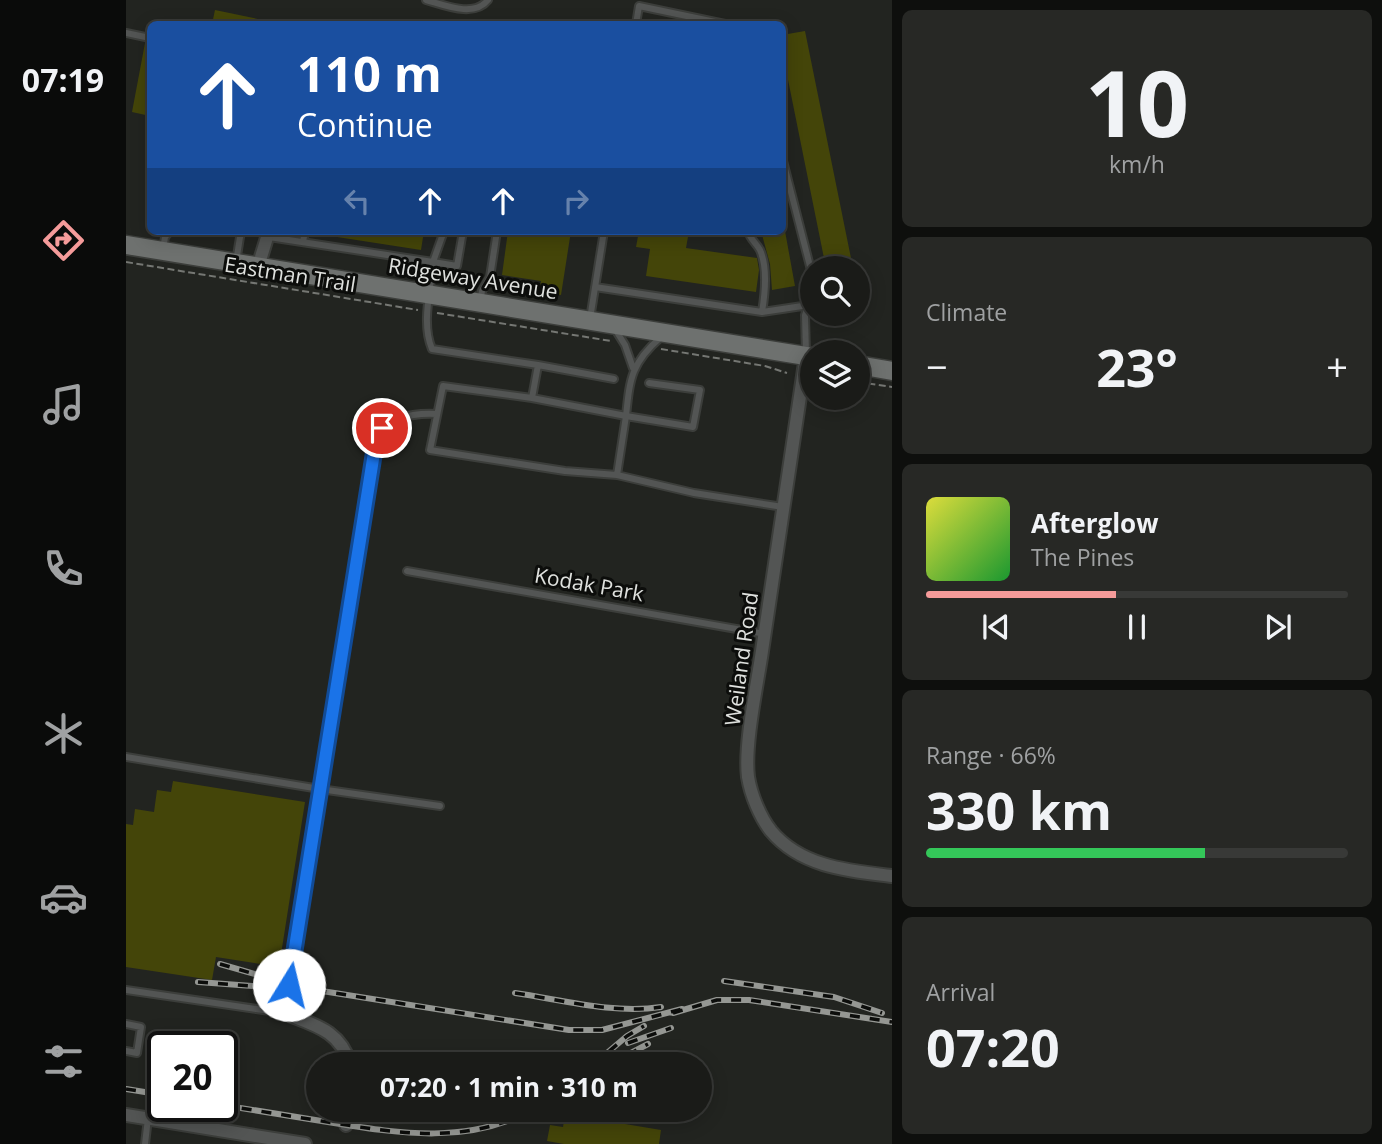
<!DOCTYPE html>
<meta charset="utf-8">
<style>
body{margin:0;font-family:"Open Sans",sans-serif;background:#272825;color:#f1f3f6;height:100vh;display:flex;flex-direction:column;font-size:26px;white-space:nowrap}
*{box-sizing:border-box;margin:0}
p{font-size:23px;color:#9fa1a2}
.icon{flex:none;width:38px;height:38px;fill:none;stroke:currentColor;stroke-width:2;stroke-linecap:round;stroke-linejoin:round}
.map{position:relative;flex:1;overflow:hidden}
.panel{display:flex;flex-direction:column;gap:10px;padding:10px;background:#0e0f0d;width:490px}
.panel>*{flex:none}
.banner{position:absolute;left:21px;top:21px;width:639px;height:214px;border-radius:10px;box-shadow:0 4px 18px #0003,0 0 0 2px #383937;background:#1a4fa0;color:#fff;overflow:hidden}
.controls{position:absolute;left:674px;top:256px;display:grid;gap:14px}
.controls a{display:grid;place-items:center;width:70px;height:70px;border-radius:50%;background:#1a1b18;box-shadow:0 4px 18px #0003,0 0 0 2px #383937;font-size:35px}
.speed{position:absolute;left:21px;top:1031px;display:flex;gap:14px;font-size:35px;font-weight:700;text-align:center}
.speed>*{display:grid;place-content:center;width:91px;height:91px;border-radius:50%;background:#1a1b18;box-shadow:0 4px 18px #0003,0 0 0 2px #383937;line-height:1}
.speed .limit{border:4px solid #111;border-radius:10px;background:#fff;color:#111}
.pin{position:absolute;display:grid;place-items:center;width:60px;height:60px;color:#fff;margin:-30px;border:4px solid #fff;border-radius:50%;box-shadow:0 2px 7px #0007}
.me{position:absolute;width:77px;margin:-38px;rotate:9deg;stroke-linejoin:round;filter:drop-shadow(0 0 5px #0008)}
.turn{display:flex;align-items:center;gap:24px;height:147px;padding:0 35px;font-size:32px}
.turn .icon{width:91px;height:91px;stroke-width:2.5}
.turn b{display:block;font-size:49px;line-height:60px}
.lanes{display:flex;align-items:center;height:66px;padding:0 35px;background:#0003;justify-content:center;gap:35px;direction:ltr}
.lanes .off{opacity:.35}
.big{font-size:52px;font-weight:700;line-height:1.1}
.panel .card{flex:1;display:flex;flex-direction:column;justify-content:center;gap:10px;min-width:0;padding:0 24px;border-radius:10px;background:#272825}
.panel .dial{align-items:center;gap:0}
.dial b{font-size:91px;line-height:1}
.song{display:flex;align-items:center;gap:21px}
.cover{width:84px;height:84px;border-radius:10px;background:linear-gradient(135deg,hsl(60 70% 55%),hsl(130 70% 35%))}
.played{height:7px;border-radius:4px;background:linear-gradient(90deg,#f59b9a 45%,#383937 45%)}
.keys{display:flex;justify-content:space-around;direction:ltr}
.heat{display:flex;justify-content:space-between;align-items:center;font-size:38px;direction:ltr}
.charge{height:10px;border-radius:5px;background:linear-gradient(90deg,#34c759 66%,#383937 0)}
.trip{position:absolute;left:180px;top:1052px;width:406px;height:70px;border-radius:35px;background:#1a1b18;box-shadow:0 4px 18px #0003,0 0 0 2px #383937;font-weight:700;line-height:70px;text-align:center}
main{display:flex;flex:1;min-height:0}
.dock{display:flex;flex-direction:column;width:126px;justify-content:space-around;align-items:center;background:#0a0b0a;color:#9fa1a2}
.dock .icon{width:49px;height:49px}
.dock .on{color:#f59b9a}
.dock b{font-size:32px;color:#f1f3f6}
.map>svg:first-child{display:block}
.building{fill:#444509}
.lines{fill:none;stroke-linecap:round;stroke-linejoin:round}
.service-casing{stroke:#3c3e3b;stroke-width:10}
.minor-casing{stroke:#3c3e3b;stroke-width:16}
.secondary-casing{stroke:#3c3e3b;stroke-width:21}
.path{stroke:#757773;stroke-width:2;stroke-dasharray:7 3.5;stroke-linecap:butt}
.service{stroke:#535554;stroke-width:6}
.minor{stroke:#535554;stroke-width:12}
.secondary{stroke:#6e716f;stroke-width:18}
.rail-casing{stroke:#959793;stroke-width:6}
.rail{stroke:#0c0d0b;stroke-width:3.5;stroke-dasharray:10;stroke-linecap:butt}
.route-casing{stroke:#114b97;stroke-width:18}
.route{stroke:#1a73e8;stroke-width:12}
.labels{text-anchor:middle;stroke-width:6;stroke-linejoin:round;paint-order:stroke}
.street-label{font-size:21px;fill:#dfe1de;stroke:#0c0d0b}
</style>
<main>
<nav class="dock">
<b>07:19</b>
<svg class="icon on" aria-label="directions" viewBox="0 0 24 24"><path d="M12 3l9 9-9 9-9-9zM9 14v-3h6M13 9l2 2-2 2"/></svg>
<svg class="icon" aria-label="music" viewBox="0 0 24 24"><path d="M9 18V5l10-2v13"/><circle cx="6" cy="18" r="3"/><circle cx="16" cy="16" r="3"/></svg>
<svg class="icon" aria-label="phone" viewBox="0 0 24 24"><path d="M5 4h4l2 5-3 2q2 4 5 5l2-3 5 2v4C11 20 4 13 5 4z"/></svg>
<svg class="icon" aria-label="climate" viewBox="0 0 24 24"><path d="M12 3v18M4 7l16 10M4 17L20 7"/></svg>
<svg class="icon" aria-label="car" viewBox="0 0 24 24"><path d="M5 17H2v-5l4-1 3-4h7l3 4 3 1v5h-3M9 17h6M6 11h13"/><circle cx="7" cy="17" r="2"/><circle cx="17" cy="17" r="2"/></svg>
<svg class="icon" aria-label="filters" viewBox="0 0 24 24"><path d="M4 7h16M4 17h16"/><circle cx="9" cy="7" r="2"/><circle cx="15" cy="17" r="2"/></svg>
</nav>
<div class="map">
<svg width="766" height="1144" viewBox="0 0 766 1144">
<rect width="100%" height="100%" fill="#222420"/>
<path class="building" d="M89 10 137 20 136 24H86Z
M679 31 727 268H700L656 50V35Z
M19 43 24 44V116L6 112Z
M211 231H298L295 250 211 237Z
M382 231H445L435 295 413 291 415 281 376 275Z
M513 231H563L560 248 631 258 633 270 630 292 520 276 524 249 510 247Z
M635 231H659L669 286 646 290 644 264Z
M47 781 179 802 153 967 90 957 86 980 0 967V824L7 825 9 809 28 812 31 790 45 792Z
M439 1114 535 1130 533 1144H438L421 1141 424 1125 437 1127Z"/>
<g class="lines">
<g class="service-casing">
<path id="service" d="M300 0C318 5 348 18 362 0
M510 24 513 6 599 24
M0 33 24 38
M656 157 686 274
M318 231 307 262 331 266 337 231
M622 231C624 239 630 243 634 250 642 268 639 294 636 312
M143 237 307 262C305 290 295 323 306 349L412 365 406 398 500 416C504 378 505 363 535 337
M177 242 179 231
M37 250 39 237 44 231
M110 262 115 231
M469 287 636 312 683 305
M354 302 356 291 364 277 371 231
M464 319 478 231
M489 329 499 345 507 368
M680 354 679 315 686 296
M412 365 488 379
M523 383 574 390 567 427 500 416 491 475 568 493 657 507
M406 398 317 386 304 450 439 471 491 475
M281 571 639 634
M0 757 194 789 314 806
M0 990 158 1013 251 434C266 417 289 413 310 414
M0 1024 15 1027 11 1053 0 1051
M19 1144 22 1118"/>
</g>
<g class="minor-casing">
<path id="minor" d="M132 267 143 231
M680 356C666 454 650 553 636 651 631 685 618 745 622 777 625 795 634 817 645 831 675 867 723 871 766 876
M158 1013C188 1025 214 1030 224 1064
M0 1115 179 1144
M220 1125 222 1110"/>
</g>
<g class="secondary-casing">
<path id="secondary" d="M0 245 686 357
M732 365 766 371"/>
</g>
<path class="path" d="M0 262 292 310
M311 313 485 341
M535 349 639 366 661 373
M732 382 766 387"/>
<use href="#service" class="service"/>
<use href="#minor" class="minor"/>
<use href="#secondary" class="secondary"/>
<g class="rail-casing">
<path id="rail" d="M94 964 177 988 443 1030H476L556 1009
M598 981 708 997 756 1013
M72 982 152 988
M389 993C437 1000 487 1014 535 1007
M547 1013 591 1000H623L766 1022
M502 1043 545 1028
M468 1064 501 1036 518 1026
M484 1064 522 1044
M0 1089 37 1095
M96 1105C133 1111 170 1117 208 1123 276 1134 342 1144 406 1110"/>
</g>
<use href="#rail" class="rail"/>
</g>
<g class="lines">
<g class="route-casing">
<path id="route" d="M163 985 251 434 256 428"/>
</g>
<use href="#route" class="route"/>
</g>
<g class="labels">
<g class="street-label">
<text transform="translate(164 275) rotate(9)" y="7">Eastman Trail</text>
<text transform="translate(347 279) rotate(9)" y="7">Ridgeway Avenue</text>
<text transform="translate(463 585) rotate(10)" y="7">Kodak Park</text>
<text transform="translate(616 659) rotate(-82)" y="7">Weiland Road</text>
</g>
</g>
</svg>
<div class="controls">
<a><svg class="icon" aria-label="search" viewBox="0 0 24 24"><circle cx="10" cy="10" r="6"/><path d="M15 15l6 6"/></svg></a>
<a><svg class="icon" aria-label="layers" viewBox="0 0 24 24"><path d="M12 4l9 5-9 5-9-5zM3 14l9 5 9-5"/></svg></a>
</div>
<div class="speed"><div class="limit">20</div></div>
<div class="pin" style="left:256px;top:428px;background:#d93025"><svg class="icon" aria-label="arrive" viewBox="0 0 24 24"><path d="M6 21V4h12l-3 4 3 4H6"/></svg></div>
<svg class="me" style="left:163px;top:985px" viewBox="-20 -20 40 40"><circle r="19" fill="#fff"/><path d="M0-13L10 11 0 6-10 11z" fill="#1a73e8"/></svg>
<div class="trip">07:20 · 1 min · 310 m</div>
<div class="banner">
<div class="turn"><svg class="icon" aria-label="ahead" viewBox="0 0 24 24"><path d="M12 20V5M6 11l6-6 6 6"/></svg><div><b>110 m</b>Continue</div></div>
<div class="lanes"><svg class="icon off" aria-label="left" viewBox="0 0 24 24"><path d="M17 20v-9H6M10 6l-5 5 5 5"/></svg><svg class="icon" aria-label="ahead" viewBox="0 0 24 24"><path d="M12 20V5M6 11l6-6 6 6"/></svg><svg class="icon" aria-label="ahead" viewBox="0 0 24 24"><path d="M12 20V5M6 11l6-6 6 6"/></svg><svg class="icon off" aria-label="right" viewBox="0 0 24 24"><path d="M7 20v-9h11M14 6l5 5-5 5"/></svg></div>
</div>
</div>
<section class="panel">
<div class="card dial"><b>10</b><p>km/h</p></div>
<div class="card"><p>Climate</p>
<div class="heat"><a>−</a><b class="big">23°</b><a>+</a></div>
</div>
<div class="card">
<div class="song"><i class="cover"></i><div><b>Afterglow</b><p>The Pines</p></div></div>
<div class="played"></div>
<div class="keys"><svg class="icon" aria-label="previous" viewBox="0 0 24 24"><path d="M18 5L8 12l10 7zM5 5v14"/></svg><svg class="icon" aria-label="pause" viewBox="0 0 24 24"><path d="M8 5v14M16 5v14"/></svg><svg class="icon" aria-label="next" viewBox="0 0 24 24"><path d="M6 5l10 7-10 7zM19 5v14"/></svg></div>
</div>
<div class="card"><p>Range · 66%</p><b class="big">330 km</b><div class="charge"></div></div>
<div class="card"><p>Arrival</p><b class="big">07:20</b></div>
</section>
</main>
